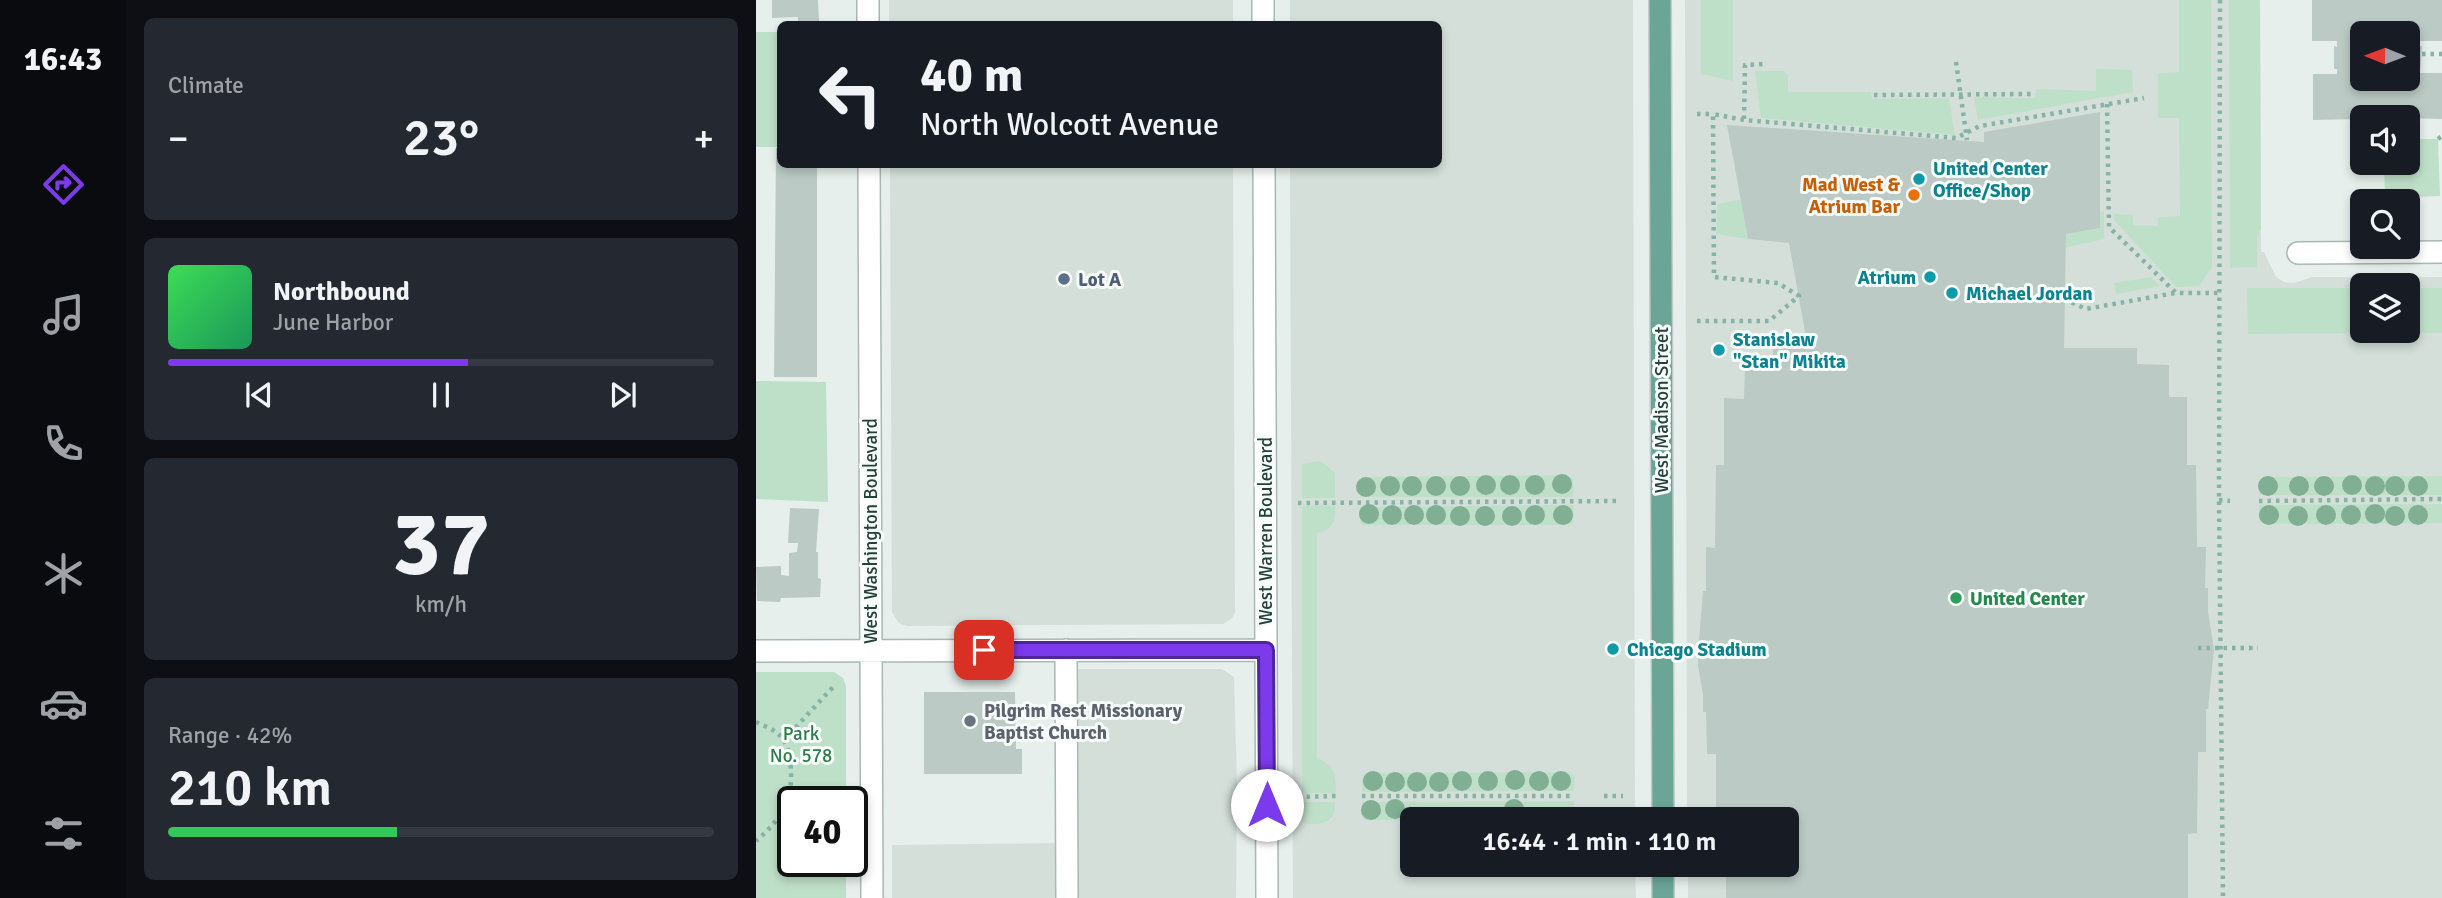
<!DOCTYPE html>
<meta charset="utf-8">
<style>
body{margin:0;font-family:Signika,sans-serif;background:#242831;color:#f1f3f6;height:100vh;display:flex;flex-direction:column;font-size:26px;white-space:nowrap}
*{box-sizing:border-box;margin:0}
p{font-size:23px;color:#9ea1a6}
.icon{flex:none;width:38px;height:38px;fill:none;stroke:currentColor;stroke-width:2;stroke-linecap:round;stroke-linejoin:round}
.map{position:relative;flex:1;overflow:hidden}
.side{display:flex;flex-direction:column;gap:18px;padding:18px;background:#0d0f14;width:630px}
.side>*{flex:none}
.top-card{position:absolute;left:21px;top:21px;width:665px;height:147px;border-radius:10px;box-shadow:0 4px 10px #0003;background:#171b24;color:#f1f3f6;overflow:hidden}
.needle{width:46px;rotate:271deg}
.buttons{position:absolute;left:1594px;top:21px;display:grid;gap:14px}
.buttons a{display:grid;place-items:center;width:70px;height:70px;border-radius:10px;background:#171b24;box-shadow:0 4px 10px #0003;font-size:35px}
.speed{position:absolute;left:21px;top:786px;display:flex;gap:14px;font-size:35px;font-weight:700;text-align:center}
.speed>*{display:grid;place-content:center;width:91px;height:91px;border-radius:50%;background:#171b24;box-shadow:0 4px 10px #0003;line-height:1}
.speed .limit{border:4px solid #111;border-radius:10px;background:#fff;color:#111}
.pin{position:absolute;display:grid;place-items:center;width:60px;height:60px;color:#fff;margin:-30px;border-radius:14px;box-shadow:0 4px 10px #0006}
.me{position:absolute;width:77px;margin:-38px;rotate:0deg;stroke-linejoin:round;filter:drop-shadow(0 0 5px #0008)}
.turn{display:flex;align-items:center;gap:24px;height:147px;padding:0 28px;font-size:32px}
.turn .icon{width:91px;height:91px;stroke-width:2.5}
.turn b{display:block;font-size:49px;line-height:60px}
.big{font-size:52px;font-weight:600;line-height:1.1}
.side .card{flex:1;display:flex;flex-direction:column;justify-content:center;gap:10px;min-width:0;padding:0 24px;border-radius:10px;background:#242831}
.side .dial{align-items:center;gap:0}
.dial b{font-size:91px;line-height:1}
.song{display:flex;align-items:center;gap:21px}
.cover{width:84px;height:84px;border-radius:10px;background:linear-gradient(135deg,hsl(130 70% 55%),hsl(150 70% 35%))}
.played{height:7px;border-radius:4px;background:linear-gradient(90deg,#7c3aed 55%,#363941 55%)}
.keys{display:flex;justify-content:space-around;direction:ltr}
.heat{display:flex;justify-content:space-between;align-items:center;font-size:38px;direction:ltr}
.charge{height:10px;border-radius:5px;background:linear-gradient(90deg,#34c759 42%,#363941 0)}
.trip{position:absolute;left:644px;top:807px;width:399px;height:70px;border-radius:10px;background:#171b24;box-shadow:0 4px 10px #0003;font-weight:600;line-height:70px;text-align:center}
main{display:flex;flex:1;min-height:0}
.menu{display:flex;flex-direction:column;width:126px;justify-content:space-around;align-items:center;background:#090b0e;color:#9ea1a6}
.menu .icon{width:49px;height:49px}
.menu .current{color:#7c3aed}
.menu b{font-size:32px;color:#f1f3f6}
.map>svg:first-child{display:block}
.built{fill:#d4dfda;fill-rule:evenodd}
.green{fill:#bfe0c8}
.building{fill:#bbcac4;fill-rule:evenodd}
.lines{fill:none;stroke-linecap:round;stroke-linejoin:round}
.minor-casing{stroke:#a8b8b2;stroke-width:24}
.major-casing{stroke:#c2cac8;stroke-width:24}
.path{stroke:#86b3a5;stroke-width:4.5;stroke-dasharray:3.5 5;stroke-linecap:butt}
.minor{stroke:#fff;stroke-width:21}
.major{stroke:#6aa596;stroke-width:21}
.tree{fill:#80af93}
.route-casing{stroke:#51269a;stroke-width:18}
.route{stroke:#7c3aed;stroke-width:12}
.culture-dot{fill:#0f9aa8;stroke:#f7fbf9;stroke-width:2.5}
.food-dot{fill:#e8710a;stroke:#f7fbf9;stroke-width:2.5}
.service-dot{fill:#5c6f8a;stroke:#f7fbf9;stroke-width:2.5}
.leisure-dot{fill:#2e9e5b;stroke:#f7fbf9;stroke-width:2.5}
.worship-dot{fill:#6b7280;stroke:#f7fbf9;stroke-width:2.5}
.labels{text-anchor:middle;stroke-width:6;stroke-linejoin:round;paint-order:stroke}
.culture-label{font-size:19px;font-weight:bold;fill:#0d838f;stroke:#f7fbf9;text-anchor:start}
.food-label{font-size:19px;font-weight:bold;fill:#c56008;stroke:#f7fbf9;text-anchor:end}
.service-label{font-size:19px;font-weight:bold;fill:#4e5e75;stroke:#f7fbf9;text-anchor:start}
.street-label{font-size:19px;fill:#24423a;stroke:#f7fbf9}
.leisure-label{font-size:19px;font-weight:bold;fill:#27864d;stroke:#f7fbf9;text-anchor:start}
.worship-label{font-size:19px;font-weight:bold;fill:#5b616d;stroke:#f7fbf9;text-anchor:start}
.park-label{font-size:19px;fill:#2d7a4b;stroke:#f7fbf9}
</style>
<main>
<nav class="menu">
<b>16:43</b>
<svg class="icon current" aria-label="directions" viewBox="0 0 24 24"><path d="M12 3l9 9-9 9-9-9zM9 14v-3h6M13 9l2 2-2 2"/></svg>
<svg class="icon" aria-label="music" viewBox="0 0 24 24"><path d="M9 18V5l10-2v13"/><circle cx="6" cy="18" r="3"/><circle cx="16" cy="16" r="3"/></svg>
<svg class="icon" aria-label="phone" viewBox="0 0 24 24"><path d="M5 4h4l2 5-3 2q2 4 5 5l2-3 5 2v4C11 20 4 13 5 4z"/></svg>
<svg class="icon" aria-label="climate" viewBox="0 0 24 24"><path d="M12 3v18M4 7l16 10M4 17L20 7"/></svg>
<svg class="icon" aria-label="car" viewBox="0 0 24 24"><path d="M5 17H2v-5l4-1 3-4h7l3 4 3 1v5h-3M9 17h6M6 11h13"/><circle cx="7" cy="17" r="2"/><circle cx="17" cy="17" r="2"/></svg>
<svg class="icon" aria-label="filters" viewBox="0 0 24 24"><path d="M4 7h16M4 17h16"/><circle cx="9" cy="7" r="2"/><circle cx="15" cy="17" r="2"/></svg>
</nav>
<section class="side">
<div class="card"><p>Climate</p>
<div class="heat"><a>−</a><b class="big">23°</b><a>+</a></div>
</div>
<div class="card">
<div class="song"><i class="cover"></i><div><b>Northbound</b><p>June Harbor</p></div></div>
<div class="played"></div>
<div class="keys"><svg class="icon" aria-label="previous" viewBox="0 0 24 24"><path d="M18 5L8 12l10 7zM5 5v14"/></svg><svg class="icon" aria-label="pause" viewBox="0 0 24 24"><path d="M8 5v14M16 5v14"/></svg><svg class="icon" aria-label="next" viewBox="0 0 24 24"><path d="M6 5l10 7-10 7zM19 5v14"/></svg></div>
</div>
<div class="card dial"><b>37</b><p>km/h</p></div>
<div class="card"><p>Range · 42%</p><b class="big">210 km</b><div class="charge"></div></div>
</section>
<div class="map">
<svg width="1686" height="898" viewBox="0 0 1686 898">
<rect width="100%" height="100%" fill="#e6efeb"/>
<path class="built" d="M133 0H477V24H133Z
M534 0H877L879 819H656V864L879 865 880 898H537L534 165 682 164V24H534Z
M929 0H1504L1505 252H1508L1520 277 1528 282 1538 283 1556 277H1686V898H932V865L1031 864V819H931ZM1606 285H1652V331H1606Z
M134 165H477L479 612 476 618 467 624H461L152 626 144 624 140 619 136 612Z
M310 669H466L478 677 481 784 480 898H136V845L311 843Z"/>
<path class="green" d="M945 0H977V81L945 74Z
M1423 0H1455L1456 267 1443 286 1420 287 1358 220V214L1377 215V225L1402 226V217L1424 216 1423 118H1402V73L1423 72Z
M1473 0H1504L1505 228 1501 237V267L1474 268Z
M0 32H24V147H0Z
M1340 69 1376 70 1377 92 1222 120 1218 97 1279 98 1280 89 1340 91Z
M999 71H1027L1032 74V92H1115L1116 99 1193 98 1199 135 1005 118Z
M1652 139H1682L1684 196 1629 198 1628 163H1652Z
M986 199 992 239 960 234 962 204Z
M1348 211V239L1309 248 1310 234 1344 228V212Z
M1395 277 1404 286 1360 294 1358 283Z
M1491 288H1606V331H1652V288H1686V333L1492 334Z
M0 381 70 382 72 502 0 499Z
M562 461 569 464 579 473V498H546V464Z
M811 475 817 479V497H604V483L607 477Z
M1686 476V495H1503V480L1508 477Z
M1686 504V523L1509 524 1503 520V505Z
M579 505C580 521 577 530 561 533V759C580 765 580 776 580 793H546V506Z
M818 505 817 523 812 525H607L604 522V507Z
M0 672H78L87 678 90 686V801L37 802V861H90V898H0Z
M813 772 818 776V791L606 792V777L609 773Z
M818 801V816L815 819 609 820 606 816V802Z
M546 802H579C580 822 568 825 550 824L546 820Z"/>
<path class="building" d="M16 0H62L63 22H42V17L16 18Z
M1556 0H1686V41H1663V46H1666L1664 73H1686V119L1606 117V119L1557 120V74H1581V69H1578V46L1581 47V41H1556ZM1606 33H1652V79H1606Z
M1344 112V228L1310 234 1308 348H1381V364L1413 365V397H1431V465H1440L1441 547H1450L1449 588H1452V612L1458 649 1452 709H1450V752H1442L1441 833 1432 834V898H970V864H1031V819H960V754H951L950 712H947V695L942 665 943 640 947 591H950V547L959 548 960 465H968V398L988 399 989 367H1017V348H1052L1033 243 992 239 971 125 1228 142V132Z
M20 148H24V164H61V377H18Z
M34 508 63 509 60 552H62V578L65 579 64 597 25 598 24 602 1 601 0 567 25 566V575L33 576V553L41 552 42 543H32Z
M168 692H259L260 749H266V774H168Z"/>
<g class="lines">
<g class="minor-casing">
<path id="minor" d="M112 0V24
M507 0V24
M113 164 116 898
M508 164 511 898
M1542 253 1686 252
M310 650 311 898
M0 651 510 650"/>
</g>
<g class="major-casing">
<path id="major" d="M904 0 907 819
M907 864V898"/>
</g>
<path class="path" d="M1464 0 1463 500 1467 898
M1666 54H1686
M1200 62 1211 140
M1118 95 1277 94
M1351 104 1353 227 1420 293H1464
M941 114H957
M988 119 989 65 1008 64
M1682 139 1686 136
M1308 299 1330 309 1419 293
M941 321H1013L1043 296 1022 283 958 277 957 114 988 120 1200 138 1224 126 1388 98
M1463 500 1474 501
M1503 501 1686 499
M542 503 865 501
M1442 648H1502
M939 654H958
M0 722C6 725 14 728 20 732 29 739 33 749 34 760 39 797 27 818 0 841
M28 740 78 686
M606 796H818
M848 796H867
M542 797 580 796"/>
<use href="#minor" class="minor"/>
<use href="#major" class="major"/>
</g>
<g class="tree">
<circle cx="806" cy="484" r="10"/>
<circle cx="730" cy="485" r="10"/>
<circle cx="754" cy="485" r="10"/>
<circle cx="779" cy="485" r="10"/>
<circle cx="1596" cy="485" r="10"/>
<circle cx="634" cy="486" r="10"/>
<circle cx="656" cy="486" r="10"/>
<circle cx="680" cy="486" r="10"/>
<circle cx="704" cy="486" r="10"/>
<circle cx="1512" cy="486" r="10"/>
<circle cx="1543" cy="486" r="10"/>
<circle cx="1568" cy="486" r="10"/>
<circle cx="1619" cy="486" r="10"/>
<circle cx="1639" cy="486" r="10"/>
<circle cx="1662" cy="486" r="10"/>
<circle cx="610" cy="487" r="10"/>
<circle cx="613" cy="514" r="10"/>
<circle cx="1619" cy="514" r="10"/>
<circle cx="636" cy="515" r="10"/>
<circle cx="658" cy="515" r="10"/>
<circle cx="680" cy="515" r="10"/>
<circle cx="779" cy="515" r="10"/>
<circle cx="807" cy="515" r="10"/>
<circle cx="1513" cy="515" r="10"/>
<circle cx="1570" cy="515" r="10"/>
<circle cx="1595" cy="515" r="10"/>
<circle cx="1662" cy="515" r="10"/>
<circle cx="704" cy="516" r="10"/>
<circle cx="729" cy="516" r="10"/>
<circle cx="756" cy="516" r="10"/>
<circle cx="1542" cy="516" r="10"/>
<circle cx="1639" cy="516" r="10"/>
<circle cx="759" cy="780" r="10"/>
<circle cx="617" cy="781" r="10"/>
<circle cx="706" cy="781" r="10"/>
<circle cx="732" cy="781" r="10"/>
<circle cx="783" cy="781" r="10"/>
<circle cx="805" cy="781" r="10"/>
<circle cx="639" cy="782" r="10"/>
<circle cx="661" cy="782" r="10"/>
<circle cx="683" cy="782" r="10"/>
<circle cx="639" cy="809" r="10"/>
<circle cx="758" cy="809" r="10"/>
<circle cx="615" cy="810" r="10"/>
</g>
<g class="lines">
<g class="route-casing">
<path id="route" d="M228 650H510L511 805"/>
</g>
<use href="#route" class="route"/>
</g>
<g class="culture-dot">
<circle cx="1163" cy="179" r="7"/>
<circle cx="1174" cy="277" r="7"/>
<circle cx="1196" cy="293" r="7"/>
<circle cx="963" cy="350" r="7"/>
<circle cx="857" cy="649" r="7"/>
</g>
<circle class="food-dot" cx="1158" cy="195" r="7"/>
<circle class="service-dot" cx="308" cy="279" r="7"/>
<circle class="leisure-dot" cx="1200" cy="598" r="7"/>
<circle class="worship-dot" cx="214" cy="721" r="7"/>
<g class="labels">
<g class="culture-label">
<text x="1177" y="175">United Center<tspan x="1177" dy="22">Office/Shop</tspan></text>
<text x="1160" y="284" text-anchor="end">Atrium</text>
<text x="1210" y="300">Michael Jordan</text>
<text x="977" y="346">Stanislaw<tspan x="977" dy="22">"Stan" Mikita</tspan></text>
<text x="871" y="656">Chicago Stadium</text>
</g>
<g class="food-label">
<text x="1144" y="191">Mad West &amp;<tspan x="1144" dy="22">Atrium Bar</tspan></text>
</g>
<g class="service-label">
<text x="322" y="286">Lot A</text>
</g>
<g class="street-label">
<text transform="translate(905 410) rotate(-90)" y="7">West Madison Street</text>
<text transform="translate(114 531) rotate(-90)" y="7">West Washington Boulevard</text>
<text transform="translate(509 531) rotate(-90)" y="7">West Warren Boulevard</text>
</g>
<g class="leisure-label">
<text x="1214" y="605">United Center</text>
</g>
<g class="worship-label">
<text x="228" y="717">Pilgrim Rest Missionary<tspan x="228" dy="22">Baptist Church</tspan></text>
</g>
<g class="park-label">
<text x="45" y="740">Park<tspan x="45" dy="22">No. 578</tspan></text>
</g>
</g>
</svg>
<div class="buttons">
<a><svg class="needle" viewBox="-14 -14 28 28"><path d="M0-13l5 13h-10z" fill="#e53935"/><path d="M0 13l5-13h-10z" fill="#9ea1a6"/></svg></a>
<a><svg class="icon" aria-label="sound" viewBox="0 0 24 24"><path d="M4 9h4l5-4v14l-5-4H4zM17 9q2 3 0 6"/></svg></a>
<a><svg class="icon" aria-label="search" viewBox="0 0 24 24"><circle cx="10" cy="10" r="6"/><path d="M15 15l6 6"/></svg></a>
<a><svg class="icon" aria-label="layers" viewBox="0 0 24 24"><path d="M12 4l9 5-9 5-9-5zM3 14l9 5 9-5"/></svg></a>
</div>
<div class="speed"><div class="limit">40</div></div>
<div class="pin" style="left:228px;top:650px;background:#d93025"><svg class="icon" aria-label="arrive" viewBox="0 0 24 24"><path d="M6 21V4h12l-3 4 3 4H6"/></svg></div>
<svg class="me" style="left:511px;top:805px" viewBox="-20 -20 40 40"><circle r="19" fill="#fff"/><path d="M0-13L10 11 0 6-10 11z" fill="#7c3aed"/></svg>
<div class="trip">16:44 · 1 min · 110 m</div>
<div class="top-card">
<div class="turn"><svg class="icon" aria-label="left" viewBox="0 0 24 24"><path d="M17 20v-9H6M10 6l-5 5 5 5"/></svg><div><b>40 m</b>North Wolcott Avenue</div></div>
</div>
</div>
</main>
